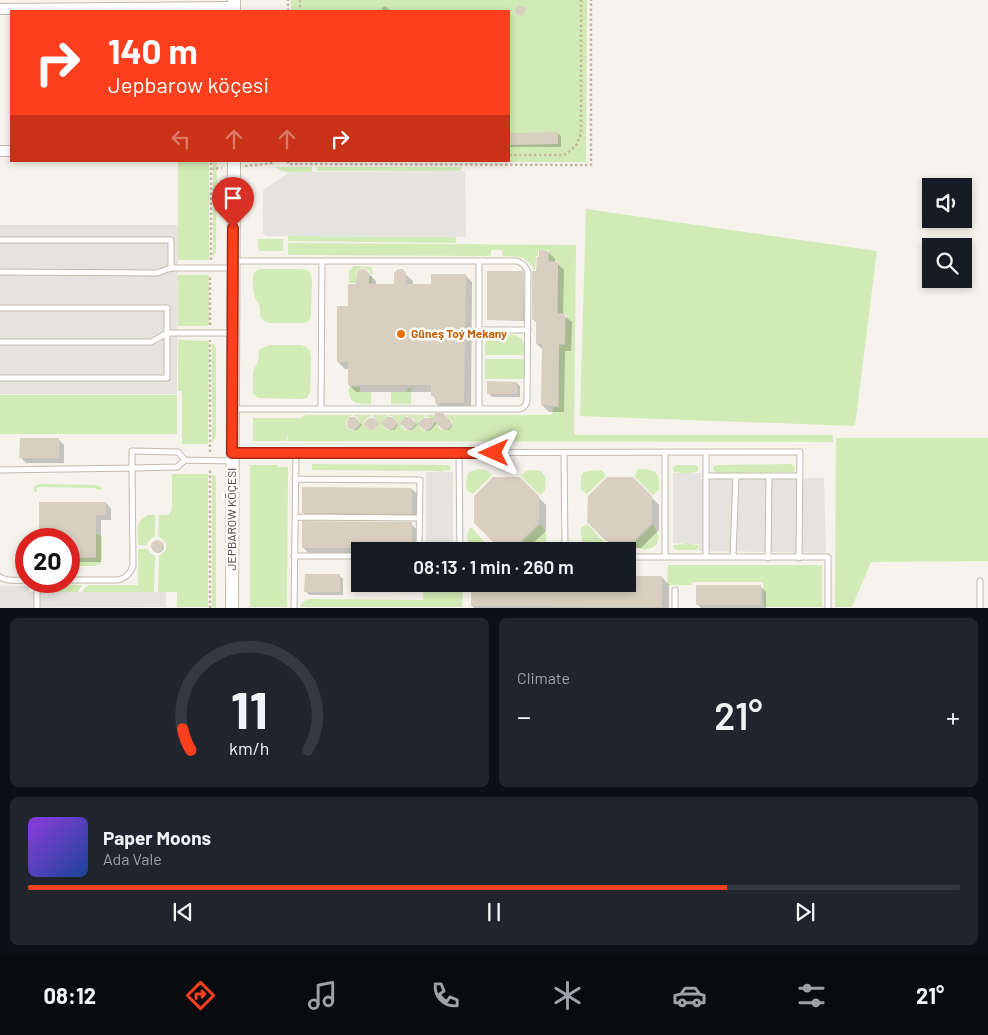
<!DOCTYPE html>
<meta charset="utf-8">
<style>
body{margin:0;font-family:Barlow,sans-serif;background:#20242c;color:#f1f3f6;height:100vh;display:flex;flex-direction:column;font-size:19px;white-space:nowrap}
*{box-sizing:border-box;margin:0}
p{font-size:16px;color:#9ea1a6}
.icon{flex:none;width:28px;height:28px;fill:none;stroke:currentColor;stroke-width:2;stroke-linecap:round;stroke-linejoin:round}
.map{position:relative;height:608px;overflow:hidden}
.panel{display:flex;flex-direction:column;gap:10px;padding:10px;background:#0d0f14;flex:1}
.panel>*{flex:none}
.hud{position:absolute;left:10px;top:10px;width:500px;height:152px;border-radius:0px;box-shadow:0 2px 8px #0003;background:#fc3f1d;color:#fff;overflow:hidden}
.tools{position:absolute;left:922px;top:178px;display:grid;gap:10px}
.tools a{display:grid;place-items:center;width:50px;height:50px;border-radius:0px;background:#171b24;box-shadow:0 2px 8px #0003;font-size:25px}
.speed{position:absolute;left:15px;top:528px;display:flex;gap:10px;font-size:25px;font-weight:700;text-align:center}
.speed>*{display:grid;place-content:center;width:65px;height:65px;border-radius:50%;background:#171b24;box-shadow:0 2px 8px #0003;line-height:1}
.speed .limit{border:8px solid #d22;background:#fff;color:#111}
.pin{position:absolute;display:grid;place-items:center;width:42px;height:42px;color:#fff;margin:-51px -21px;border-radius:50% 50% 50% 0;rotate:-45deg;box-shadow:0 0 5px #0007}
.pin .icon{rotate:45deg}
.me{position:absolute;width:55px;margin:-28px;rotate:270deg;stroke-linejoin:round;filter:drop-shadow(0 0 4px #0008)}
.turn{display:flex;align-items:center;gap:18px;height:105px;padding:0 15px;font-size:22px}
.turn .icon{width:65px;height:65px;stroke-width:2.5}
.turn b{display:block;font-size:35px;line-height:42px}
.lanes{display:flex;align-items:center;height:48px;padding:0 15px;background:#0003;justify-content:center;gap:25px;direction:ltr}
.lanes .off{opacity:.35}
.big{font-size:38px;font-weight:600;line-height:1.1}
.panel .widget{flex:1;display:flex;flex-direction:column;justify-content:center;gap:8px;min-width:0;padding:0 18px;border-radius:8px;background:#20242c}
.panel .dial{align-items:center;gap:0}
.dial svg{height:130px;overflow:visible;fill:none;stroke:#363941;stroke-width:7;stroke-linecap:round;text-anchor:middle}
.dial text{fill:#f1f3f6;stroke:none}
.song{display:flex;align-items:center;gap:15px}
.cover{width:60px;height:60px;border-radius:8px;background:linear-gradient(135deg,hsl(270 70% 55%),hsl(220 70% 35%))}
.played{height:5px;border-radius:2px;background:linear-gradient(90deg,#fc3f1d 75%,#363941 75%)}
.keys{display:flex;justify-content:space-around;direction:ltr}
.heat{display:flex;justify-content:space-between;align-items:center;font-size:28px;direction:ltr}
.panel .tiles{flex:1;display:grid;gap:10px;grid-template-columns:1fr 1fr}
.widget:last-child{grid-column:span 2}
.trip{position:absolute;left:351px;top:542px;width:285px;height:50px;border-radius:0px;background:#171b24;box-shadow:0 2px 8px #0003;font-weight:600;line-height:50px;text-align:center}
.dock{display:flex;height:80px;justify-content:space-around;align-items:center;background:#090b0e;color:#9ea1a6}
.dock .icon{width:35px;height:35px}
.dock .current{color:#fc3f1d}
.dock b{font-size:22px;color:#f1f3f6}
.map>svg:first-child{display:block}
.green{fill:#d2eab5}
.parking{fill:#e5e3e0}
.shadow{fill:#0003}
.building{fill:#d8cfc1}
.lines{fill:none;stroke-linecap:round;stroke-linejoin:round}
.service-casing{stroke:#c2bbae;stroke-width:7}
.minor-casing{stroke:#c2bbae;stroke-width:12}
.tertiary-casing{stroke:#c2bbae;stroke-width:14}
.path{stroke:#c4b79f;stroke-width:2.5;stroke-dasharray:2.5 2.5;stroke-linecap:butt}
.service{stroke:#fff;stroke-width:5}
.minor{stroke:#fff;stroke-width:10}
.tertiary{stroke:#fff;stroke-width:12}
.route-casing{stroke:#a42913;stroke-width:12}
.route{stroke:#fc3f1d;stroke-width:9}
.food-dot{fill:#e8710a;stroke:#fff;stroke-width:2}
.labels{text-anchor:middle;stroke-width:5;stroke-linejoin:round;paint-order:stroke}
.food-label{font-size:12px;font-weight:bold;fill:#c56008;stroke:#fff;text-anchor:start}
.street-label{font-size:12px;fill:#4b4439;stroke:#fff}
</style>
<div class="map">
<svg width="988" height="608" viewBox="0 0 988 608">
<rect width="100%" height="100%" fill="#f6f3ec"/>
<path class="green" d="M291 0H587L586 162H291L509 161V11H291Z
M178 161H209V259L206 260H178Z
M213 161H217L216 252 213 257Z
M275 167H312V172C300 172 285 175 275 167Z
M317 167H462L460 171H317Z
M586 209 877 251 855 426 580 416Z
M288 236 456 237V243L288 241Z
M258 239H283V251H260L258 246Z
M288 243 576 245 574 435H833V442L288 441V434L287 441H253V418H301L306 415H352V416H350L346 421V426L350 430H356L360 426V421L356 416H354V415H370V417H368L364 421V426L369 430H374L378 426V421L374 417 372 416V415H388V417H386L383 421V426L387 430H392L396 426V420L392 416H390V415H407V416L405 417 401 421V426L405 430H411L415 426V420L411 417H409V415H425V417H423L419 421V427L423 431H429L433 426V421L429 417H427V415H444L438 421V427L442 430H448L452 426V421L448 417H446V415H552L553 407H559V350L553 349V345H565L566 314 558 313V261H549V250H538V256H536L535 270H534C527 255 518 257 503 256L502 250H491V256L288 255Z
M354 266 372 267V274H370V272L366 268H360L356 272V278L360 282H366L370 278V276H372V283H349V271Z
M260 269H302L309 271 311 275 312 280 311 315 309 321 303 323H270C256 320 262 313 259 304 259 304 255 298 255 297 253 293 252 278 254 273 256 270 257 270 260 269Z
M178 275H209V325L206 326H178Z
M494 335H515L521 338 524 344V355H485C485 346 483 338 494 335Z
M178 340 209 341 208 444H182V391H178Z
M212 343 216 348V434L215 438 212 443Z
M271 345H301L306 347 310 351 311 358 310 392 307 398 303 399 258 398 253 394V371L258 362 259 350 264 347Z
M485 359H524V379H485Z
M349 387H360V392H371V404C357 404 348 404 349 387Z
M408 388H411V404H391V392H407Z
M0 395H177V434H0Z
M836 438H988V561L871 562 852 607H835Z
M312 464 448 465 450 466 451 468 450 470 442 471V545L451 546V548H439V471L312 470Z
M791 464 795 467 794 472H791L717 473 713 470V467L717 465Z
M250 465H278V467H288L287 607H250Z
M677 465H695L699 467 697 472 688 473 689 544 698 545 699 547 696 550H676L673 547 674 545 684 544V473L674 472 673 467Z
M478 469 486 470 492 475 473 494 467 490C465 479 466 471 478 469Z
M638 469C656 470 660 471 659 490L653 495 634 476Z
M533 470 541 471 546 478 545 490 540 495 521 476 526 471Z
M602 470 606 476 587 494 581 490V477L583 473 588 471Z
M172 474H208V607H177V592H158L159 555H160L166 550V543L160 537H158L159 515H168L172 510Z
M212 474 216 476V608L212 607Z
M40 484 95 485 99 486 102 489 99 490 95 488 40 487 37 488V492H34V487L36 485Z
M149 515H155V537H153L148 542 147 545H138C138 532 134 520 149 515Z
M540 524C541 526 544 528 545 531 548 537 546 547 539 549 535 551 530 549 526 548L521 543Z
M587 524 605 543 600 548H588C581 542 581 537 581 528Z
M653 524 659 536 657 544C651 550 644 551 636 547L635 542Z
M471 527 489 547C482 551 475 550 469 545 467 539 466 532 471 527Z
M96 534 101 535 102 538V559L100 564 94 566H69V558H96Z
M138 549H147V550L153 555 155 556 154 592H82L85 588 89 585H138Z
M668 565H822V607H764L763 582H692L691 585H667Z
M423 584H463L462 607H301C301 602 305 600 310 599L423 600Z
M54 585H82L78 592H54Z"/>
<path class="parking" d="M465 171 466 237 266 236 263 233V190L290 172Z
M0 225H178L177 394H0Z
M426 472H453V544H426Z
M673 473H701V479L824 478 826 553 699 551V544L673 543Z
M0 586H29V592H166V607L0 608Z"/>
<path class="shadow" d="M385 6 390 10V11H382V8Z
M558 133 561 137V147H509V134Z
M548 252 555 259V263H557L564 270 563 315 572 322 571 351H565L564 412H549L542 405 543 350 537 344V323L533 319 538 272Z
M365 270 376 281V285H396L402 271 413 281V285H433L465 275 472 282 471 410H443L436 403V399L432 395V392H356L349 385V369H345L338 362 350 307 358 285Z
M524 274V321L490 320 488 319Z
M517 383 520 386V397H492L489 393Z
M443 415 452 424V427L449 430H445L437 423 430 431H426L419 424 436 419Z
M355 418 362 425 357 430H353L348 425Z
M410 418 417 425 412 430H408L401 423Z
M391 419 398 425 394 430H390L383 423Z
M58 439 64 445V463H26L21 458Z
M633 478 659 505V530L641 548H615L589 522Z
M520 479 546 505V531L527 549H502L475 522Z
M412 489 419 496V520H311L303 512Z
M106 503 111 509V520H101V562H69V539Z
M411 524 419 531V551H360V555H310L303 547Z
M152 547a6 6 0 1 1 12 0a6 6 0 1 1-12 0Z
M339 575 343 579V595H309L306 591Z
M628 577H662L669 585V608H474L472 606V584H628Z
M760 586 766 592V608H701L697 604Z"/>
<path class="building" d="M518 5 527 8 522 16 515 13 516 8Z
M558 132V144L509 145V133Z
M539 250 548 251V262H558L557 314 565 313V344H559L558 406 541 405 542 344H536V320H532V271H536L537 257H539Z
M360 269H365L369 273V284H394V273L398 269H403L406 273V284H431V274H466L464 403H435V396H431V385H348V362H337V306H348V284H356L357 272Z
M487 271H523L524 274 523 320H487Z
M487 381 517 382V394H487Z
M435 413H443L451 421V426L448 429 443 430 435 422 428 430H424L417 424 423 418H435Z
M350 417H355L361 423 355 429H350L347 426V421Z
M387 417H392L398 423 392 429H387L381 423Z
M405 417H410L416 423 411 429H406L400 423Z
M369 418H374L380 423 374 430H369L363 424Z
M20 438H59V458H19Z
M493 477H520L539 496V523L520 542H493L474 523V496Z
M607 477H633L652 496V523L633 541H606L587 522 588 496Z
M302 487 412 488V514L302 513Z
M39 502H106V515H96V557L69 558V539H39Z
M302 521 412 522V548H302Z
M151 546a6 6 0 1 1 12 0a6 6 0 1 1-12 0Z
M305 574H340V592H304Z
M628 576H662V607L471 606V584H628Z
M696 585H761V605H696Z"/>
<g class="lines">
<g class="service-casing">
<path id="service" d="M0 240H171V268
M0 272 157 273 171 268H233
M0 308H167V378H0
M479 330H528
M0 342H151L167 333H233
M233 409H520C525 407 526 405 527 400L528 273C526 266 523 263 517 261H234
M321 409 322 261
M479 409V261
M665 452V557
M233 453 800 452 799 558
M459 453 460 551
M564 453 565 551
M0 470 132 468V451L178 452 185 460
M706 476H800
M295 479 420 480 419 551
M295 517 419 518
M294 556H360
M628 557H828V608
M706 557V452
M733 557 736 476
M768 558 769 476
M0 577C7 582 18 580 26 580
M69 580H118C126 578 130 574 133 566L132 468 177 467 185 460 232 461
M37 581V608
M980 581V608
M294 608 296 454
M675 608V590"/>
</g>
<g class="minor-casing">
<path id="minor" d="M0 9 234 7
M0 151H11"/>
</g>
<g class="tertiary-casing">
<path id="tertiary" d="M234 11V0
M232 608 234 161"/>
</g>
<path class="path" d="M300 0V11
M288 11V0
M509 155H564L576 146 581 134V0
M288 161V164L591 165V0
M245 166 273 163
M211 169 222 168
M211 260V161
M210 325V275
M210 452V340
M210 608V468"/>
<use href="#service" class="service"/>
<use href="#minor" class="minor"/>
<use href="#tertiary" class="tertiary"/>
</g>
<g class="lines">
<g class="route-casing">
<path id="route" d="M233 228 232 453H494"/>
</g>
<use href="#route" class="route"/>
</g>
<circle class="food-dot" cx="401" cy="334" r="5"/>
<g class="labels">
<g class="food-label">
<text x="411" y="338">Güneş Toý Mekany</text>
</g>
<g class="street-label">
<text transform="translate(232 519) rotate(-90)" y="4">JEPBAROW KÖÇESI</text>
</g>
</g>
</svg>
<div class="tools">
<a><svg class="icon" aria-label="sound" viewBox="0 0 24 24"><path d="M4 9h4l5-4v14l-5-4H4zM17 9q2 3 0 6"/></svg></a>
<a><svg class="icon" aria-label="search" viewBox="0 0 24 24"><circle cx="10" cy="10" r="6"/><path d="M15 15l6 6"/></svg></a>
</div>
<div class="speed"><div class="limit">20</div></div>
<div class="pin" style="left:233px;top:228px;background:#d93025"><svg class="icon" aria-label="arrive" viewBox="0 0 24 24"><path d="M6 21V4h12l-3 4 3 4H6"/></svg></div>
<svg class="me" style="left:494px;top:453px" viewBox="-20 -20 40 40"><path d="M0-17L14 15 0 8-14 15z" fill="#fc3f1d" stroke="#fff" stroke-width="4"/></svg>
<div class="trip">08:13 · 1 min · 260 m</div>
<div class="hud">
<div class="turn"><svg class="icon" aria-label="right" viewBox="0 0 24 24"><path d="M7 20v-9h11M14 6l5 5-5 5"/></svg><div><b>140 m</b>Jepbarow köçesi</div></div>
<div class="lanes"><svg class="icon off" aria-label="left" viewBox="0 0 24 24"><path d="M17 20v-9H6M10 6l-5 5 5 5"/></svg><svg class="icon off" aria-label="ahead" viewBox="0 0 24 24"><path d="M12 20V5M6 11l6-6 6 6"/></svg><svg class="icon off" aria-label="ahead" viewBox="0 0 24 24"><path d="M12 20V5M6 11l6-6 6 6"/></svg><svg class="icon" aria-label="right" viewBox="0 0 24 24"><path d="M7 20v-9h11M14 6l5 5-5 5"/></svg></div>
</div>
</div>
<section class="panel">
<div class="tiles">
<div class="widget dial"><svg viewBox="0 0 100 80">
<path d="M14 69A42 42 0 1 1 86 69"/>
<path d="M14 69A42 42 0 0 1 9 56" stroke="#fc3f1d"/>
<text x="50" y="56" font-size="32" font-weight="700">11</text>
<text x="50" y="72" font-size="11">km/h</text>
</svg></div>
<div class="widget"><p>Climate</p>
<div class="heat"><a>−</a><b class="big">21°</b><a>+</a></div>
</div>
<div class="widget">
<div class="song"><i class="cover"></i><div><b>Paper Moons</b><p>Ada Vale</p></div></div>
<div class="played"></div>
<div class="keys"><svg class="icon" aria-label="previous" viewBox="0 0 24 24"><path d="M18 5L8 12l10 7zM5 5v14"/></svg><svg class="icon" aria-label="pause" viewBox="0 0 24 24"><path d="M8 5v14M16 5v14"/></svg><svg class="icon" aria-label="next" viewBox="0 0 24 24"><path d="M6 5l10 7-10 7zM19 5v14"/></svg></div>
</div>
</div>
</section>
<nav class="dock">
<b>08:12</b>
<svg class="icon current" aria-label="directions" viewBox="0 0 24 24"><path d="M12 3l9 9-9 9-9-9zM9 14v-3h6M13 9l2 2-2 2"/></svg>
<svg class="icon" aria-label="music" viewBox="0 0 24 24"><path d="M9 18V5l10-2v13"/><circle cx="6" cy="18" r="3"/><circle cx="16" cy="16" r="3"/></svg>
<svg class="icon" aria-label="phone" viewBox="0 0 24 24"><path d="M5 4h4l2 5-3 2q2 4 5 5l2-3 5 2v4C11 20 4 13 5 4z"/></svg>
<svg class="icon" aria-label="climate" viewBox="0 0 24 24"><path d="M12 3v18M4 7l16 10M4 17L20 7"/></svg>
<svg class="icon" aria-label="car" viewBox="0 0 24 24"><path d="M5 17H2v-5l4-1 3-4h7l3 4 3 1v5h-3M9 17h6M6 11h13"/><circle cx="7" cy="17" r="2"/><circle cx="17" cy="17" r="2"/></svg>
<svg class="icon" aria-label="filters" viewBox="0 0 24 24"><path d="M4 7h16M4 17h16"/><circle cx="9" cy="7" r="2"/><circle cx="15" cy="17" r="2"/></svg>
<b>21°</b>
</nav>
